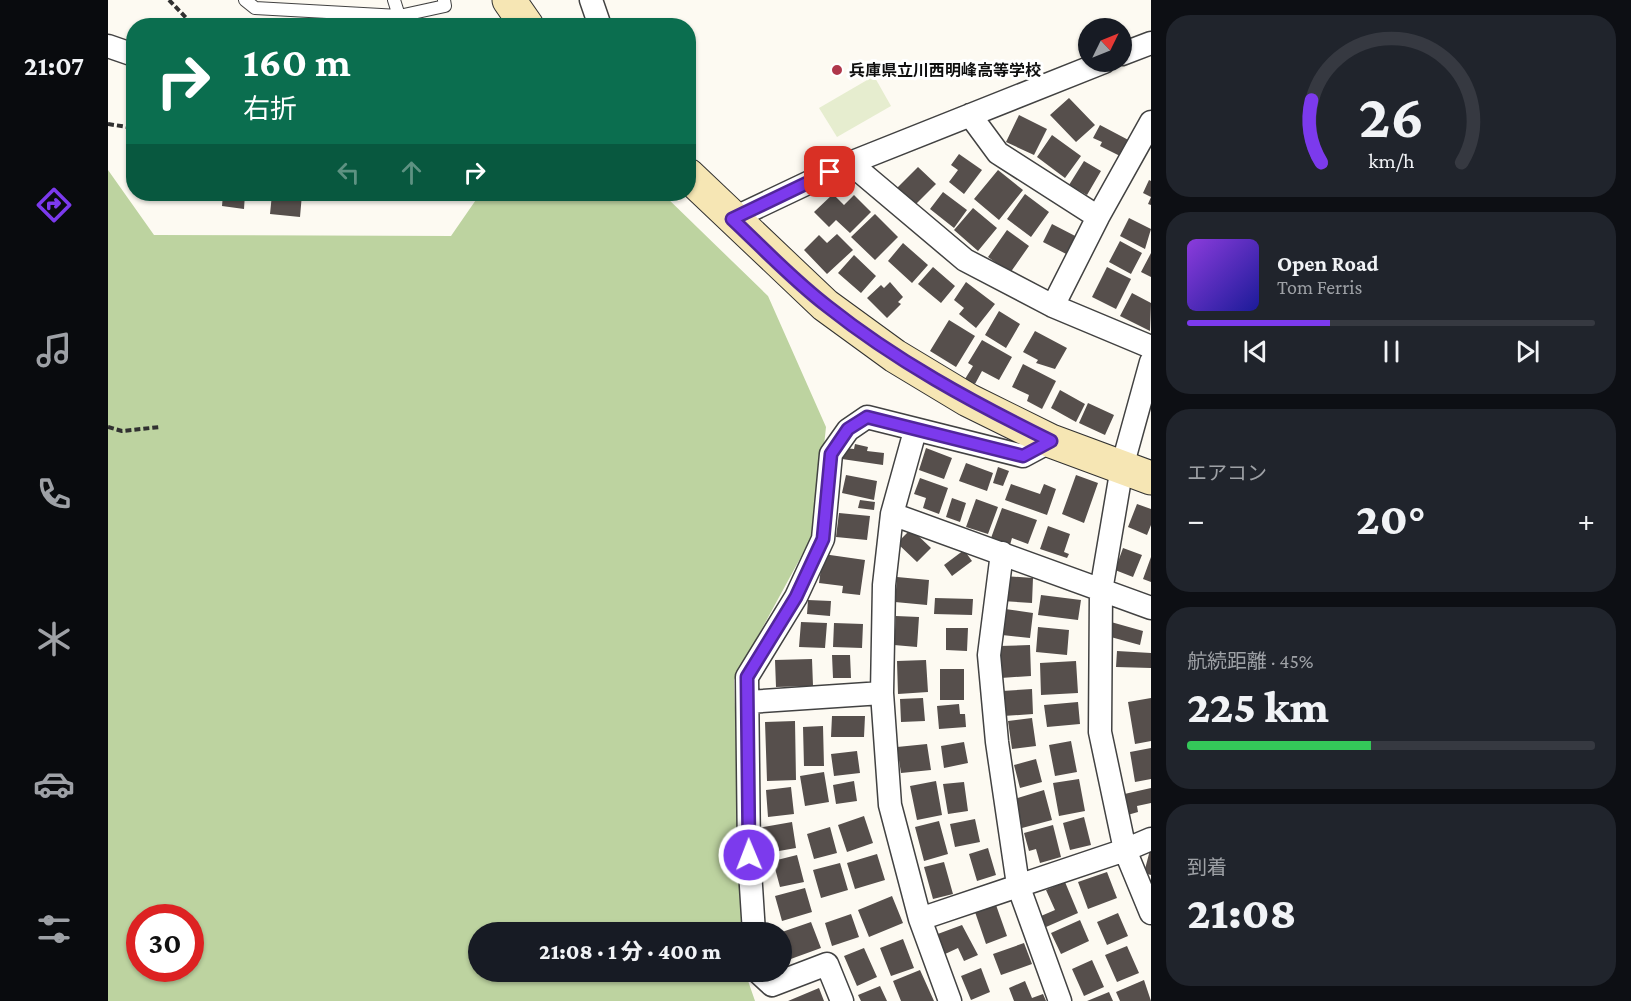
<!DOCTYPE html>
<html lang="ja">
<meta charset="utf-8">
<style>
body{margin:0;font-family:"Crimson Pro","Noto Sans JP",serif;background:#20242c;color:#f1f3f6;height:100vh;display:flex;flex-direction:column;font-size:22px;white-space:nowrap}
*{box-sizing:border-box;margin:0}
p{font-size:20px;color:#9ea1a6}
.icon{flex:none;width:33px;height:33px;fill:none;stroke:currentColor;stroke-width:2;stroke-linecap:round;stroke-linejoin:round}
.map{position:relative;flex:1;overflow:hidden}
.panel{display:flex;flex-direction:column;gap:15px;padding:15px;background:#0d0f14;width:480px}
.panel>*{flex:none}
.banner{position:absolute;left:18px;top:18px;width:570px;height:183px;border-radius:24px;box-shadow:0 2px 4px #0004;background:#0b6e4f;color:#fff;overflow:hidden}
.needle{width:39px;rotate:47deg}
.fabs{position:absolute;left:970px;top:18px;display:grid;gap:12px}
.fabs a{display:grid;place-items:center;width:54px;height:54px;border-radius:50%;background:#171b24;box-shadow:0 2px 4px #0004;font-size:30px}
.speed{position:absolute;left:18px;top:904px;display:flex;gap:12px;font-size:30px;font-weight:700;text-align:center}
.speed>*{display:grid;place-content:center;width:78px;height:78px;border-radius:50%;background:#171b24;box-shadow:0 2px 4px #0004;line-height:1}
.speed .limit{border:9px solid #d22;background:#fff;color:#111}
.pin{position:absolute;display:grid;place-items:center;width:51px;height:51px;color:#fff;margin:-26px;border-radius:12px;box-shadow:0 3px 9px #0006}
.me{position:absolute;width:66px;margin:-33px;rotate:359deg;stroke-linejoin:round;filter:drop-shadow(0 0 4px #0008)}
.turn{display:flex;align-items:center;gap:21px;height:126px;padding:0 18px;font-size:27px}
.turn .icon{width:78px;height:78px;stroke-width:2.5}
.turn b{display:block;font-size:42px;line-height:51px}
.lanes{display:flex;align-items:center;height:57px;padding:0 18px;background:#0003;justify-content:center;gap:30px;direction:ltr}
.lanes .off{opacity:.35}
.big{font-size:45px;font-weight:800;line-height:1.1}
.panel .tile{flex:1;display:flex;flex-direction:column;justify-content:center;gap:9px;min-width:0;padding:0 21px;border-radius:24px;background:#20242c}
.panel .dial{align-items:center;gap:0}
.dial svg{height:156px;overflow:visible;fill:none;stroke:#363941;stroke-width:7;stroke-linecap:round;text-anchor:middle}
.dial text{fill:#f1f3f6;stroke:none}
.song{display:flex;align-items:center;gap:18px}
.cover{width:72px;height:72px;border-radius:9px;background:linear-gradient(135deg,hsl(270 70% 55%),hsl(240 70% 35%))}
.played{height:6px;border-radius:3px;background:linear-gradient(90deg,#7c3aed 35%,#363941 35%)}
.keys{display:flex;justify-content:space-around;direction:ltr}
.heat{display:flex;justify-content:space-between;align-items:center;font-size:33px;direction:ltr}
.charge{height:9px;border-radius:4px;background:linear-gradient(90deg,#34c759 45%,#363941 0)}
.trip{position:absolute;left:360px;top:922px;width:324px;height:60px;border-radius:30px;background:#171b24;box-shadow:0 2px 4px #0004;font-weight:800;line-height:60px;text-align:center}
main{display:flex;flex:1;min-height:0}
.dock{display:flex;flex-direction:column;width:108px;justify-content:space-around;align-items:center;background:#090b0e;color:#9ea1a6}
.dock .icon{width:42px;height:42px}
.dock .current{color:#7c3aed}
.dock b{font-size:27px;color:#f1f3f6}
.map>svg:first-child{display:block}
.forest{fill:#bdd3a0;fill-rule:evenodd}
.pitch{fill:#e6edcf}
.building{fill:#564f4c}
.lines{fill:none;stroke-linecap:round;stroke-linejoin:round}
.lane-casing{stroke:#424242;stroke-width:14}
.street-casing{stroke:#424242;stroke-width:25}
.secondary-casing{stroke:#313131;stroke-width:35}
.path{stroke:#313131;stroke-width:4;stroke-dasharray:6 3;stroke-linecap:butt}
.lane{stroke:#fff;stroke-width:12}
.street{stroke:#fff;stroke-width:22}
.secondary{stroke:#f6e6b4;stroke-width:33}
.route-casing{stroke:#51269a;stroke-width:15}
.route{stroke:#7c3aed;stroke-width:10}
.poi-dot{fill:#af374b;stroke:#fff;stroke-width:2}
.labels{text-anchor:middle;stroke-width:6;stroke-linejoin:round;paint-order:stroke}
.poi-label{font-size:16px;font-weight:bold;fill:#0f0f0f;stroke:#fff;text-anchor:start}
</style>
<main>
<nav class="dock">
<b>21:07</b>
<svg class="icon current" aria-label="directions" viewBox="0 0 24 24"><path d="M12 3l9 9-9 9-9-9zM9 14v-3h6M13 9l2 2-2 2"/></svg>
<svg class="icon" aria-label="music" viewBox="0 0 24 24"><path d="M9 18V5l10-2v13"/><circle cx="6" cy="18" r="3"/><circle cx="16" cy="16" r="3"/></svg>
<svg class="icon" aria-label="phone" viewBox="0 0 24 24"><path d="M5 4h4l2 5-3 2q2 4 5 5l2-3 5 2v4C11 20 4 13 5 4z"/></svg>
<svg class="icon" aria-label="climate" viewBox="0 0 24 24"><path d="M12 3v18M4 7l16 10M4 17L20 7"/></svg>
<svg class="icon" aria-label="car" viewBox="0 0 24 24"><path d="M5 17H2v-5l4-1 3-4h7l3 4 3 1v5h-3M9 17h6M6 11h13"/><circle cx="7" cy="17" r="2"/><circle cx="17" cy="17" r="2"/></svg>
<svg class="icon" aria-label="filters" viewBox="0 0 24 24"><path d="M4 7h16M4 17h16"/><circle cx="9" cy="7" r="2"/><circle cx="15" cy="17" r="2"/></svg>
</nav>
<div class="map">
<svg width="1043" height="1001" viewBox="0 0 1043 1001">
<rect width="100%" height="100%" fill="#fdfaf2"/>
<path class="forest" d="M0 170 46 235 343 236 372 194H555L660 296 718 427 707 531 626 680 635 933H370V972H637L647 1001H0ZM32 918H82V969H32Z"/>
<path class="pitch" d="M766 76 783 106 729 137 711 108Z"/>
<path class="building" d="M961 98 987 125 968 142 942 115Z
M911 115 939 129 926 155 898 142Z
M992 125 1028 144 1020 160 992 146 994 142 985 138Z
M944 135 973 156 957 178 929 157Z
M851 154 874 170 856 194 841 182 850 170 843 165Z
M976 161 993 171 979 195 961 185Z
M810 167 828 184 806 206 788 189Z
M890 170 915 190 891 220 866 199Z
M1041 180 1043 181V205L1040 204 1043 197 1035 193Z
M835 192 859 210 846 228 822 209Z
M115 194H137L136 209 114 206Z
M164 194H194L192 217 162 214Z
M725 194 736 205 746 195 763 212 742 233 728 220 721 227 706 212Z
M917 194 941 212 923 237 899 219Z
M865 208 889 228 870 251 846 230Z
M767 214 790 237 767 260 743 237Z
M1021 218 1043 229 1037 249 1012 236Z
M944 224 973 239 964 257 935 242Z
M899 230 921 246 902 273 880 257Z
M729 234 745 250 719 274 696 250 711 235 719 243Z
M1012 241 1034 253 1023 274 1001 262Z
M795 243 820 265 804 283 780 261Z
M1043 253V277L1033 272Z
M746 255 768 276 753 293 730 273Z
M825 267 847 286 833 303 810 284Z
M999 267 1023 279 1008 309 984 297Z
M782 282 795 297 790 302 793 304 779 318 759 298 773 285 776 288Z
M858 282 887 304 868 328 851 314 856 308 846 300Z
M1024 293 1043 303 1042 331 1012 316Z
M891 311 912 324 898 348 877 335Z
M841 320 867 336 848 367 822 351Z
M927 331 959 348 947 369 928 363 930 360 915 352Z
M874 340 904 357 891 380 874 371 867 384 857 379 865 366 860 363Z
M915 364 948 381 934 409 919 401 921 395 904 387Z
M952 390 977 404 968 422 943 408Z
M980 403 1006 415 997 435 971 423Z
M747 444 760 447 759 451 776 453 775 465 734 459 736 448 746 449Z
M818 448 844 458 836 479 811 470Z
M858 463 885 473 879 491 851 481Z
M890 467 901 471 895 486 885 483Z
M738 475 769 481 766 500 734 493Z
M968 475 990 483 976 523 954 514Z
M812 478 840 488 831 514 815 508 818 498 806 494Z
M903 484 932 494 936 484 948 489 939 515 897 500Z
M844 498 858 503 852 522 838 517Z
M868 499 890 507 880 534 858 527Z
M752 500 767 502 766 510 750 508Z
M1029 504 1043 509V525L1039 535 1020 527Z
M894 508 929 520 920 544 904 538 902 545 883 538Z
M731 513 762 516 759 540 728 537Z
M940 526 962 534 956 552 961 554 959 558 932 549Z
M803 529 823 548 809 562 789 543Z
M1015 548 1034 555 1025 577 1007 570Z
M856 550 864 561 844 576 836 565Z
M715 554 757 560 752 595 734 593 735 586 711 583Z
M1043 557V582L1035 579Z
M896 576 925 578 924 603 894 601Z
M789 577 821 580 819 605 787 602Z
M933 595 973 600 970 620 930 615Z
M827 598 865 599 864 615 826 614Z
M700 600 723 601 722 616 699 614Z
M897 609 925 613 922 638 894 635Z
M788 616 811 617 809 647 786 645Z
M693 622 719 623 717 648 691 647Z
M1003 622 1035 631 1032 645 999 636Z
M726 623 755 624 754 648 725 647Z
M930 627 961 630 959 655 928 652Z
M838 628H860L859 651 838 650Z
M922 645 923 676 893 678 891 646Z
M1009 651 1043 653V668L1008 667Z
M724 655H742L743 678H725Z
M704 659 705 686 668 687 667 660Z
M818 660 820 692 790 694 789 661Z
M968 661 970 693 933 695 932 663Z
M832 669H856V700H832Z
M924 689 925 714 895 716 894 691Z
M815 698 817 721 793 722 792 699Z
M1043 698V741L1027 744 1020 702Z
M970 702 972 724 939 727 936 705Z
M851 704 852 714H857L858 727 831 729 829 706Z
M724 716H757L756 737H723Z
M924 718 928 746 904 749 900 721Z
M687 721 688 780 659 781 657 722Z
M715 726 716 766H696L695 727Z
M963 741 969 772 947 776 941 745Z
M856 742 860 763 836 768 833 746Z
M819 744 823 770 793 773 789 747Z
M1043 748V779L1027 782 1022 752Z
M749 751 752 773 726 776 723 754Z
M928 759 934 782 912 788 906 765Z
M716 772 721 802 697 806 692 776Z
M971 779 977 811 951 816 945 783Z
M746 781 749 801 728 804 725 785Z
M828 781 834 815 809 820 802 786Z
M856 782 860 811 840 814 835 784Z
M683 787 686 814 660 817 658 790Z
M1043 788V803L1029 806 1030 812 1016 816 1012 795Z
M936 790 944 820 914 828 906 799Z
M756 816 765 843 739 852 730 825Z
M976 817 983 845 962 850 955 823Z
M867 819 872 842 847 847 842 824Z
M831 821 840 854 816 861 807 827Z
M684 822 688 848 654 854 650 828Z
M945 825 953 857 932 863 928 849 921 851 916 833Z
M722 827 729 853 706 859 699 834Z
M1043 846V875L1036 873Z
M880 848 888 875 869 881 861 854Z
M769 854 777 880 747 889 739 863Z
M689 855 696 882 672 887 665 861Z
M836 862 845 894 825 899 816 867Z
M732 863 740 890 713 898 705 870Z
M999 872 1009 898 980 909 970 882Z
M957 882 970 913 938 927 933 916 947 910 938 890Z
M697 888 704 912 674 921 667 896Z
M784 896 795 923 761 937 750 910Z
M888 905 899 936 878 944 867 912Z
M1010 913 1020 936 999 945 989 922Z
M743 914 751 937 724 946 717 923Z
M972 920 981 941 953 954 943 933Z
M703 922 713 948 680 960 674 943V932Z
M854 925 870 955 856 961 850 948 835 955 827 935Z
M795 939 806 968 783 976 772 948Z
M916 943 924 964 893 975 885 954Z
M1019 946 1031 973 1009 982 997 955Z
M756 948 769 977 749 986 736 956Z
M984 960 996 987 976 996 964 969Z
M873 968 882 992 863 1000 853 976Z
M812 970 826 1001H793L785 981Z
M1036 980 1043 1001H1012L1008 992Z
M917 981 924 998 935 994 938 1001H906L901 988Z
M772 986 779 1001H753L750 995Z
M711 988 716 1001H680Z
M1001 992 1005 1001H979Z"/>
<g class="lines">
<g class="lane-casing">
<path id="lane" d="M137 0 147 8 291 16 337 6 336 0
M286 0 291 16"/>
</g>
<g class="street-casing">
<path id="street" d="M483 0 492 26
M0 46 26 55
M1014 54 1043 43
M862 115 890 153 990 217
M742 163 857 260 945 306 1043 347
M624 219 742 163 996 62
M945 306 990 217 1043 122
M1043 362 1014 467 993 591 992 732 1017 850 1043 913
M807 431 784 514 776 585 774 693 782 805 812 919 842 1001
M784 514 1043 608
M894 553 881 655 889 742 910 885 952 1001
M640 702 774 693
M812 919 1017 850 1043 839
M646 933 641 855 639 677 688 597 715 539 723 454 740 430 759 417 915 456 943 441
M650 972 664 985 719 964 734 1001"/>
</g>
<g class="secondary-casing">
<path id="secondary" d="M401 0 419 26
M580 175 717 305 787 356 860 400 943 441 1043 478"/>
</g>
<path class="path" d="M61 0 86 26
M0 124 26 128
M208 194 217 195
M0 427 14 431 52 427"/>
<use href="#lane" class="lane"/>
<use href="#street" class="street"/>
<use href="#secondary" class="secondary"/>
</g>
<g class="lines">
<g class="route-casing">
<path id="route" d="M641 855 639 677 688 597 715 539 723 454 740 429 759 417 915 456 943 441C864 402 788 361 719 306 685 280 655 248 624 219L722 172"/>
</g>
<use href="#route" class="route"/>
</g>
<circle class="poi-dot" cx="729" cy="70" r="6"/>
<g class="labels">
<g class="poi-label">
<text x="741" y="76">兵庫県立川西明峰高等学校</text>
</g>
</g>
</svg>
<div class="fabs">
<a><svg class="needle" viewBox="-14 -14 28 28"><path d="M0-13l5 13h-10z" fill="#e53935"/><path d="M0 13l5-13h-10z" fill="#9ea1a6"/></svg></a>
</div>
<div class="speed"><div class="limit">30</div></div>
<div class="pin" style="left:722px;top:172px;background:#d93025"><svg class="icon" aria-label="arrive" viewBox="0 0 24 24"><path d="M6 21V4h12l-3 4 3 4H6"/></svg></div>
<svg class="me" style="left:641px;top:855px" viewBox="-20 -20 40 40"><circle r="17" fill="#7c3aed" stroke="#fff" stroke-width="3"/><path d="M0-11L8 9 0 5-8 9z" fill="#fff"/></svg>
<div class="trip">21:08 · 1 分 · 400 m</div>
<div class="banner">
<div class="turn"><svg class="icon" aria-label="right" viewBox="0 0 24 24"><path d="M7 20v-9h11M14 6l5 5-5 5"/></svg><div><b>160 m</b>右折</div></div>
<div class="lanes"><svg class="icon off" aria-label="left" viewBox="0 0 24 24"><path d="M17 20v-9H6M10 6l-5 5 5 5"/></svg><svg class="icon off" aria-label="ahead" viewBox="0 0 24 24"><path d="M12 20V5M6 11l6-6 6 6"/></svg><svg class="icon" aria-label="right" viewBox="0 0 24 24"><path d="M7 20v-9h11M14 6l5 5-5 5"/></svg></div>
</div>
</div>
<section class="panel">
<div class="tile dial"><svg viewBox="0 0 100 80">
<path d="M14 69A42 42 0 1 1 86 69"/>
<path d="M14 69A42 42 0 0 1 9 37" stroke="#7c3aed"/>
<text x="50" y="56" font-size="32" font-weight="700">26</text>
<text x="50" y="72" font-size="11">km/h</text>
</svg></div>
<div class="tile">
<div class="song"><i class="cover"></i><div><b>Open Road</b><p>Tom Ferris</p></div></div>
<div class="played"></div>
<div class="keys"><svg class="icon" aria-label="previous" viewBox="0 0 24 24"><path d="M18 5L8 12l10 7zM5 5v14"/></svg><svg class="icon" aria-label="pause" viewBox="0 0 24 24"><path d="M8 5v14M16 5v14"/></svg><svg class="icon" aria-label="next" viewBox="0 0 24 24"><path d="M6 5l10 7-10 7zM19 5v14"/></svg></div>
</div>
<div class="tile"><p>エアコン</p>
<div class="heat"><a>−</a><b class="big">20°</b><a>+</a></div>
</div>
<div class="tile"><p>航続距離 · 45%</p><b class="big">225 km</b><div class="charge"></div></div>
<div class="tile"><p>到着</p><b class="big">21:08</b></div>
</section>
</main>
